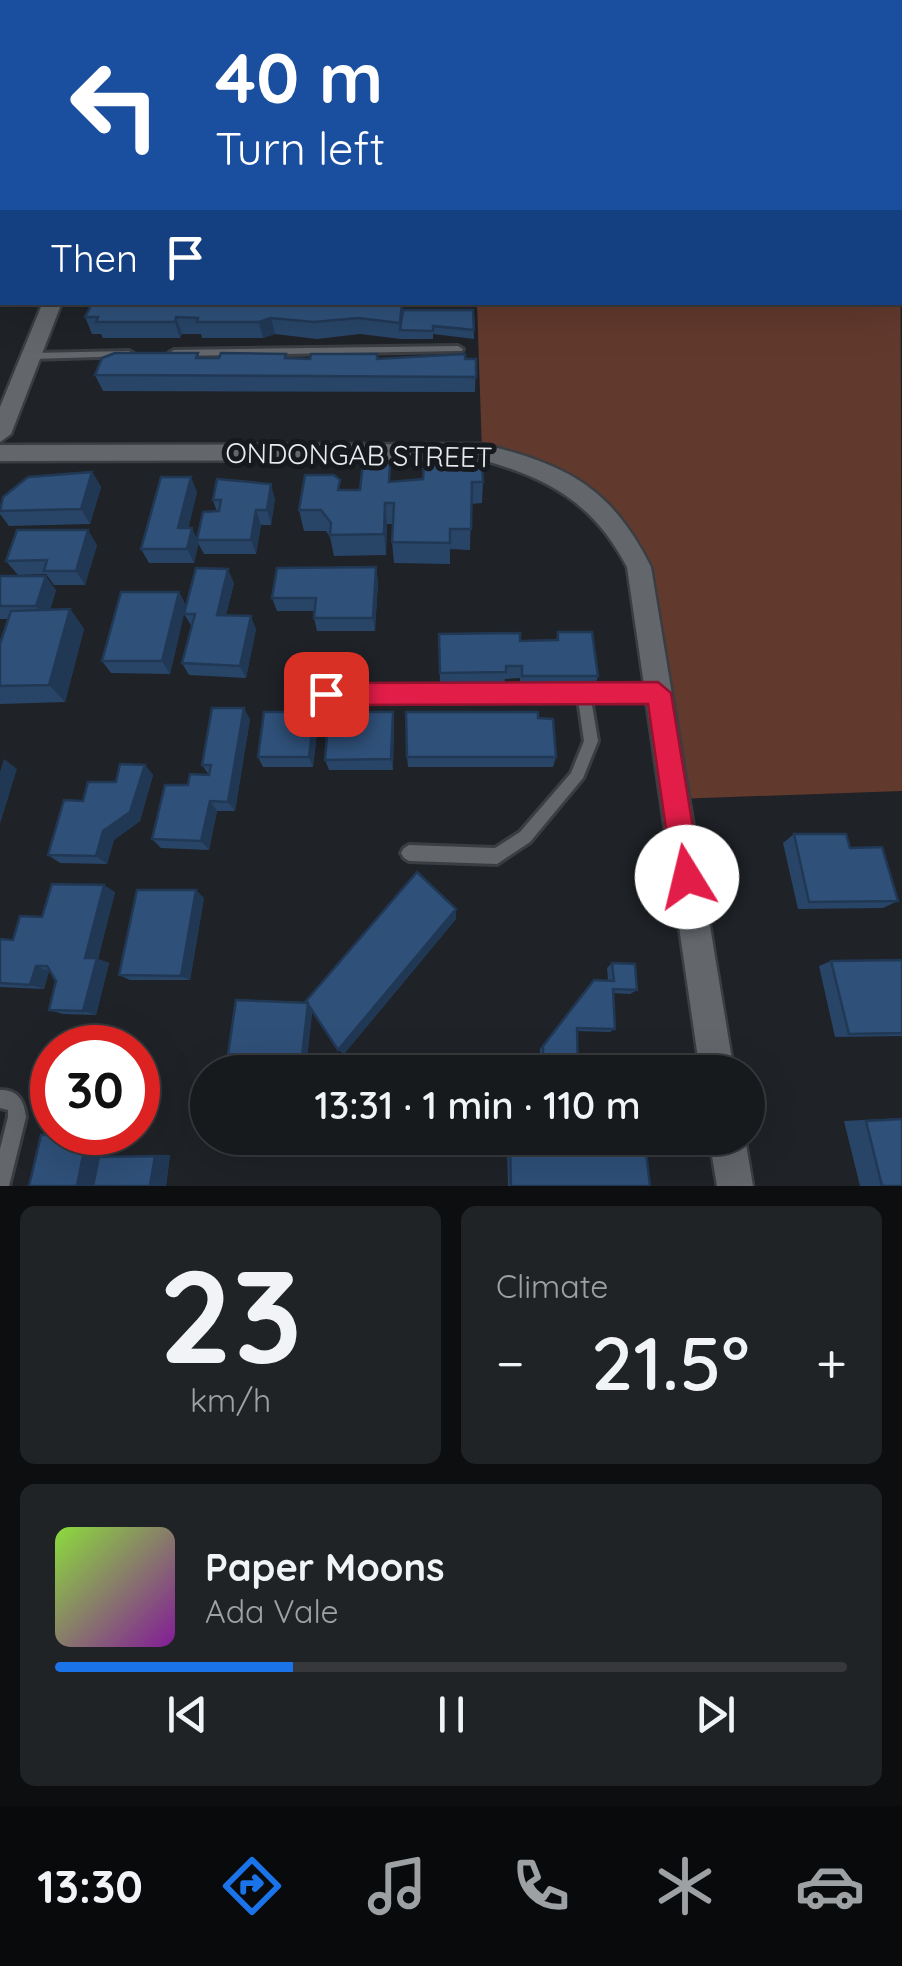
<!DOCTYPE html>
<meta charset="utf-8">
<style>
body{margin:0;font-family:Quicksand,sans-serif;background:#202326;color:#f1f3f6;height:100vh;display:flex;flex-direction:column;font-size:38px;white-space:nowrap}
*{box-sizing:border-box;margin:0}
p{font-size:32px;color:#9ea1a4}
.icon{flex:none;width:55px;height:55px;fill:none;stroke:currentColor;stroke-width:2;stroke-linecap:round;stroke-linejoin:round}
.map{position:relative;height:1186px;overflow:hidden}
.details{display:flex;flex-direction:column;gap:20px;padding:20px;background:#0d0e10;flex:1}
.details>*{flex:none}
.top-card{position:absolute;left:0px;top:0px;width:902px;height:305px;box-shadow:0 10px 40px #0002,0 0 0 2px #36383b;background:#1a4fa0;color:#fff;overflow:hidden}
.speed{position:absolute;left:30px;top:1025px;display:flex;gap:20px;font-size:50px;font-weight:700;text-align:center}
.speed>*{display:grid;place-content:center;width:130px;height:130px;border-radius:50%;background:#171a1d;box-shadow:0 10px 40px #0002,0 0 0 2px #36383b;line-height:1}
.speed .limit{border:15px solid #d22;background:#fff;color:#111}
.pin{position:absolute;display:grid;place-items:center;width:85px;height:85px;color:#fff;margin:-42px;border-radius:20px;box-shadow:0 5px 15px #0006}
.me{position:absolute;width:110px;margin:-55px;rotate:351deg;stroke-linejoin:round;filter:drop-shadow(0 0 8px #0008)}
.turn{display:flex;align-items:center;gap:35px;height:210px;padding:0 50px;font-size:45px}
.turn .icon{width:130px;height:130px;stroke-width:2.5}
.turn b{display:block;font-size:70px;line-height:85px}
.then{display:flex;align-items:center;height:95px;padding:0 50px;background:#0003;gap:20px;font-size:38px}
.big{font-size:75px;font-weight:600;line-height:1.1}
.details .widget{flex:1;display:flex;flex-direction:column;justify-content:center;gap:15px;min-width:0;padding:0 35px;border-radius:15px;background:#202326}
.details .dial{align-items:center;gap:0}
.dial b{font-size:130px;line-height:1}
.song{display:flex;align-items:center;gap:30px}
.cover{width:120px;height:120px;border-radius:15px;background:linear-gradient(135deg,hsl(90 70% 55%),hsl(290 70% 35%))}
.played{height:10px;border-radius:5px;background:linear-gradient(90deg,#1a73e8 30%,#36383b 30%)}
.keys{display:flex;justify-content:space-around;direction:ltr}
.heat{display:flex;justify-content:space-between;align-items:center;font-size:55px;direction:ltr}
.details .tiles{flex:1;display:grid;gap:20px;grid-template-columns:1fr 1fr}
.widget:last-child{grid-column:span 2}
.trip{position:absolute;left:190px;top:1055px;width:575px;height:100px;border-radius:50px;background:#171a1d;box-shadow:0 10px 40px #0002,0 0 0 2px #36383b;font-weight:600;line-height:100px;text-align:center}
.tabs{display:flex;height:160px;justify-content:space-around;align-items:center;background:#090a0c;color:#9ea1a4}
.tabs .icon{width:70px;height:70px}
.tabs .on{color:#1a73e8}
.tabs b{font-size:45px;color:#f1f3f6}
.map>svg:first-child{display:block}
.green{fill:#62392d}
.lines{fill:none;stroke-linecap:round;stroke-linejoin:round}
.service-casing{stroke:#3a3d41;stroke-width:6}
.minor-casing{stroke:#3a3d41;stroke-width:5}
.service{fill:#63676c;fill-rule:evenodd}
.minor{fill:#63676c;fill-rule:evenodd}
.wall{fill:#284568}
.shaded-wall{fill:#213855}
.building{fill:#2f5079;stroke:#213855;stroke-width:2.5}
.route{fill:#e11d48;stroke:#92132f;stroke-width:2.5}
.labels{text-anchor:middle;stroke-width:10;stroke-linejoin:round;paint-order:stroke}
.street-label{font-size:28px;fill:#e8ebed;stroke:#16191d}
</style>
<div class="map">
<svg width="902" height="1186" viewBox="0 0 902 1186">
<rect width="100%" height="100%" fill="#1f2227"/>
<path class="green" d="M900 134 902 791 675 799 639 567 596 499 482 452 477 303 900 302Z"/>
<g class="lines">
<g class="service-casing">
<path id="service" d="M323 0H330L332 2H325Z
M372 0H378V2H372Z
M543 0H549L550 2H544Z
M664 0H670L671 2H665Z
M0 63H2V68H0Z
M458 346 463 349 462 351 174 356 169 353 174 350Z
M129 351 134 354 133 356 31 359 26 356 31 353Z
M659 687 664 689 666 693 664 697 659 699H591L598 741 583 778 530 842 497 864 409 861 404 858 401 853 404 848 409 845 495 848 520 832 571 773 584 741 578 699 326 700 321 698 319 694 321 690 326 688Z
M0 1090C18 1090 24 1100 26 1117L9 1186H0V1149L8 1117V1110L0 1108Z"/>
</g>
<g class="minor-casing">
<path id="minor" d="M232 0H247L249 2H234Z
M416 0H430V2H417Z
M799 0H826L828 2H798Z
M900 100 902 101V112L900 111Z
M0 165H2V175H0Z
M43 302H62L11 434 0 442V407Z
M482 444C567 465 611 487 651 567L734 1072H700L627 567C594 504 549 478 482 460L0 461V445Z
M709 1138H745L753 1186H717Z"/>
</g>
<use href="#service" class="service"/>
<use href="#minor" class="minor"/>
</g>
<path class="wall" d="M403 310H473L474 339 433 334V339H401L360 334 317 339 275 334 263 338H202L201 334H182L180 338H103L101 334H92L85 317Z
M198 353 200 358 286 354 287 358 476 359 475 392 103 391 95 375Z
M92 472 101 487 90 524 9 526 0 514V506Z
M392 482H483L482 503 471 504 470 550 450 549V564L394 563 392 542 393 524H387L386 555 334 556 330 537 326 531H304L299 510 341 490H360Z
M197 492 188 528 197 540 217 512 213 500 275 499 271 525H261L256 554H204L198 543 194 563H149L141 549Z
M97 545 85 585H54L46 574 18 575 6 561Z
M0 576 56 590 50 610 70 609 84 629 65 702 0 704V644L8 619H0Z
M378 581 375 631H317L314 618V611H277L272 598Z
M234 583 226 615 256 629 246 678 189 675 182 663 192 627 184 614 170 674 111 673 102 661 179 592 186 606Z
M558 632 598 676 594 688H520V678L505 679 504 684 440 685 439 634 520 641 556 640Z
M538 718 556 757 553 767H408L407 757Z
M250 719 235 811H217L209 850 161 848 152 839 188 785 209 775 202 765Z
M394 723 393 770H329L325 760Z
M318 724 313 767H263L258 757Z
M145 765 153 775 140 821 114 840 107 864 60 863 48 855 83 801Z
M794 834 898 901 883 908 798 909 783 843Z
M115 892 98 959 109 963 96 1015 63 1014 49 1010 56 981 49 971 44 989 0 987V939L13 940 42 917Z
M204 898 190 980H130L119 975Z
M456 909V919L344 1054 312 1011 307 1059 235 1056 228 1054Z
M902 960V1036L835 1037 819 966 831 961Z
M612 963 637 990 630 994 613 993 615 1029 610 1032 577 1031 578 1072H540V1049L590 984 594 980H608L607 968Z
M902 1118V1186H860L844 1121Z
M41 1135H106L102 1157 170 1155 166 1186Z
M567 1138H617L618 1142 645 1143 650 1186H508L507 1144H568Z"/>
<path class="shaded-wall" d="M298 0H317L318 2H298Z
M176 317 182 334 180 338 175 322Z
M271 318 275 334 263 338 259 322Z
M92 472 101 487 90 524 81 509Z
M191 477 197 492 185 543 178 528Z
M271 484 275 499 271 525 267 510Z
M385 503 387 524 386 555 384 534Z
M256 510 261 525 256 554 251 540Z
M192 528 199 543 194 563 187 549Z
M88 530 97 545 85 585 76 571Z
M376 567 378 581 375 631 373 618Z
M228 569 234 583 223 628 217 615Z
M46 576 56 590 47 619 36 606Z
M179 592 186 606 170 674 162 661Z
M70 609 84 629 65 702 49 685Z
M251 616 256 629 246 678 240 666Z
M244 708 250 719 235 811 228 802Z
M314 712 318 724 313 767 309 757Z
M393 712 394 723 393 770 391 759Z
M4 759 17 769 0 824V772Z
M145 765 153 775 140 821 114 840 107 864 96 856 103 831Z
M210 801 217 811 209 850 201 841Z
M104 885 115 892 98 959 109 963 96 1015 83 1011 85 958Z
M196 890 204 898 190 980 181 976Z
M456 909V919L344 1054 338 1050Z
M36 966 49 971 44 989 30 985Z
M308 1003 313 1007 307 1059 302 1057Z
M87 1135H106L96 1186H77Z
M170 1155 166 1186H150L155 1156Z"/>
<path class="building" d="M769 0H798L800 2H763L762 1Z
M93 302H402L400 323 358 318 314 322 271 318 259 322H197L198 318 176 317 175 322H96L98 317H85Z
M403 310H473L474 330 433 326V331L400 330Z
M115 353H198L196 358H219L221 353 286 354 285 358 310 359 311 354H377V359L465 354V359H476V377L95 375 102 358Z
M363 463H390L389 482 423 479 424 464H482L483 482H472L471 529H450V543L392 542 394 503H385L384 534 330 535 331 523 321 510H299L305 475H334L340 480 338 490H360Z
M92 472 81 509 0 511 3 497 28 477Z
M161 477H191L178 528H192L187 549H141Z
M217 479 271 484 267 510H256L251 540H197L203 512 219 511 221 500H213Z
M17 530H88L76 571H44L47 560 6 561Z
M376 567 373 618H314L316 598H272L277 568Z
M196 568 228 569 217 615 251 616 240 666 182 663 195 614H184Z
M0 576H46L36 606H0Z
M121 592H179L162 661H102Z
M70 609 49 685 0 686V644L11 611Z
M558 632H592L598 676H522V666H506V672L440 673 439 634 520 633V641L558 640Z
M212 708H244L228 802 210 801 201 841 152 839 165 785H188L190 774 209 775 211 765H202Z
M264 712H314L309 757H258Z
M329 712H393L391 759 325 760Z
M406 712H538V718L553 719 556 757H407Z
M120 764 145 765 130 812 103 831 96 856 48 855 64 800 83 801 88 782H116Z
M794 834H846L850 848 882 847 898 901 809 902Z
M417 872 456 909 338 1050 306 1001Z
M52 884 104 885 85 958H97L83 1011 49 1010 56 981 47 966H36L30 985 0 983V939L13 940 20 916 42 917Z
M137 890H196L181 976 119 975Z
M902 960V1033L849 1034 831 961Z
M612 963 635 964 637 990 613 989 615 1029 577 1028 578 1072H543V1046L594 980 614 981Z
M236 1000 308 1003 302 1057 228 1054Z
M902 1119V1186H882L866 1121Z
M41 1135H87L77 1186H29Z
M574 1138H617L618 1143H645L650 1186H511L510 1145H574Z
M155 1156 150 1186H93L99 1157Z"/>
<path class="route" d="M658 682 671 693 701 877 697 887 687 891 677 887 673 877 648 704 326 705 313 694 326 683Z"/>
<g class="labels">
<g class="street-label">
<text transform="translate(359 455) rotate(1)" y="10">ONDONGAB STREET</text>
</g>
</g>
</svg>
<div class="speed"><div class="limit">30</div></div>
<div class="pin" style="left:326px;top:694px;background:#d93025"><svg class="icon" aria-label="arrive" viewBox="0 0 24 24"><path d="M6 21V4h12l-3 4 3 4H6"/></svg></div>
<svg class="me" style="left:687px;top:877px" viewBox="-20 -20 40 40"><circle r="19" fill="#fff"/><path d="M0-13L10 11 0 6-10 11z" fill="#e11d48"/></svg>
<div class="trip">13:31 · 1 min · 110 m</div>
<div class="top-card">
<div class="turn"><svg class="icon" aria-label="left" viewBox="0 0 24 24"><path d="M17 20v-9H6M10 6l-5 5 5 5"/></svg><div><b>40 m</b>Turn left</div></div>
<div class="then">Then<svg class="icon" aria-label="arrive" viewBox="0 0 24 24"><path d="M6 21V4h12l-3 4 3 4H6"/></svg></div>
</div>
</div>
<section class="details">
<div class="tiles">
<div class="widget dial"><b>23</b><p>km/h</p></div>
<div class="widget"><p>Climate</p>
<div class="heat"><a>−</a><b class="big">21.5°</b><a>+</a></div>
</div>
<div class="widget">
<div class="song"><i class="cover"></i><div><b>Paper Moons</b><p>Ada Vale</p></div></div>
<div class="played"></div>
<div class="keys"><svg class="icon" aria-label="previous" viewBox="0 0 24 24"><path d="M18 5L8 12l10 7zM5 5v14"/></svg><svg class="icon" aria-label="pause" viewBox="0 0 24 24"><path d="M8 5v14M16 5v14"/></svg><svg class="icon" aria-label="next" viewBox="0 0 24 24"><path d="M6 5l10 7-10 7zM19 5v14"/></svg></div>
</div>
</div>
</section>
<nav class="tabs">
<b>13:30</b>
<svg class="icon on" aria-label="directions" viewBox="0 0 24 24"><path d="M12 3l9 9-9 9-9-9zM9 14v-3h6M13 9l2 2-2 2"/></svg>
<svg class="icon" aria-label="music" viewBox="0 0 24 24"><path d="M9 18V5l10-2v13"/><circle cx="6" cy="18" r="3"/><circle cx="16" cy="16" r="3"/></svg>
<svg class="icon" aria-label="phone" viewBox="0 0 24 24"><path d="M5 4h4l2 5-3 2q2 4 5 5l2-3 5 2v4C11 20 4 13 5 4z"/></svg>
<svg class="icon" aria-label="climate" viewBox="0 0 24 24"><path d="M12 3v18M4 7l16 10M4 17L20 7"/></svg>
<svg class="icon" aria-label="car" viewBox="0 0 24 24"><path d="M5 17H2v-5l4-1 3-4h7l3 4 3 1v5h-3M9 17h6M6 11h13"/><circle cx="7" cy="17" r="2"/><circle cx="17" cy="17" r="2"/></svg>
</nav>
